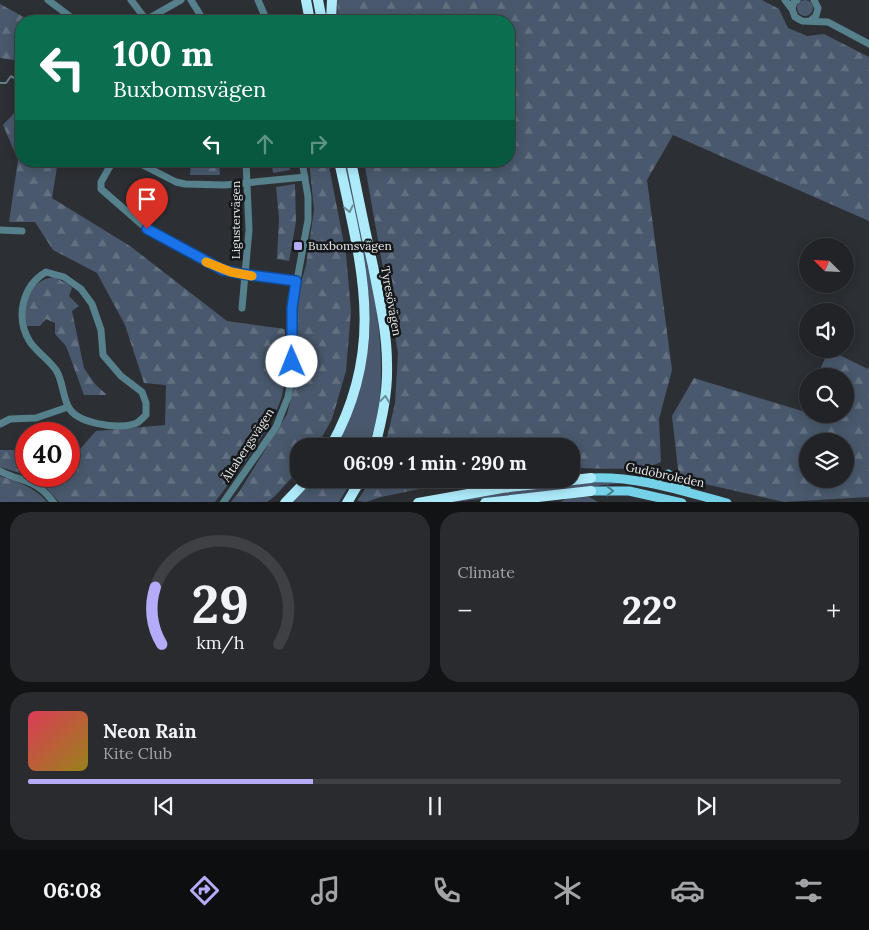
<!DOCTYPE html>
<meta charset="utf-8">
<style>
body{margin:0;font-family:Lora,serif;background:#292b2e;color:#f1f3f6;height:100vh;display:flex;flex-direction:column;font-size:19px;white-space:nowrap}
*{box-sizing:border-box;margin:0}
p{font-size:16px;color:#a2a4a7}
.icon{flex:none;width:28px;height:28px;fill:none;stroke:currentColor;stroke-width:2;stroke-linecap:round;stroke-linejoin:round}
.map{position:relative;height:502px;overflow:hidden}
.side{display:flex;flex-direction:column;gap:10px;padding:10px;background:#121315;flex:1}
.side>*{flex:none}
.hud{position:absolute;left:15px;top:15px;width:500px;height:152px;border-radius:20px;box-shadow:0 2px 12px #0003,0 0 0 1px #3e4043;background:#0b6e4f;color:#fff;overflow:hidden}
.needle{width:32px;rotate:294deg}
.buttons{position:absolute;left:799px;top:238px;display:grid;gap:10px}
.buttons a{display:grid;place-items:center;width:55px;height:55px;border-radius:50%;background:#212326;box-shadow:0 2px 12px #0003,0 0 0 1px #3e4043;font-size:25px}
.speed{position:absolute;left:15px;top:422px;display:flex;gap:10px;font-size:25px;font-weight:700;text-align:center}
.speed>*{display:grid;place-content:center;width:65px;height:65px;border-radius:50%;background:#212326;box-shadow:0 2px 12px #0003,0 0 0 1px #3e4043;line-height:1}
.speed .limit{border:8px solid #d22;background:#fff;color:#111}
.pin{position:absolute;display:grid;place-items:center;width:42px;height:42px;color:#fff;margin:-51px -21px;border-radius:50% 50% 50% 0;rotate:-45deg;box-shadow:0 0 5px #0007}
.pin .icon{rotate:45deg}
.me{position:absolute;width:55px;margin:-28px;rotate:359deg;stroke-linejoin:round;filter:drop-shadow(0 0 4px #0008)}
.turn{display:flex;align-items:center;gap:18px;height:105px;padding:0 15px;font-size:22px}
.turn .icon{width:65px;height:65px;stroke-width:2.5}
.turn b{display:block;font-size:35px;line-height:42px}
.lanes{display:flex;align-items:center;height:48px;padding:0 15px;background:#0003;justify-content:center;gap:25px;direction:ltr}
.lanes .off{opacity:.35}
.big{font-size:38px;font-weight:800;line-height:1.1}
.side .widget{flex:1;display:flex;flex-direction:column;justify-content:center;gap:8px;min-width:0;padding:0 18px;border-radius:20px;background:#292b2e}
.side .dial{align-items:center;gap:0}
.dial svg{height:130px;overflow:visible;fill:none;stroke:#3e4043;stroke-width:7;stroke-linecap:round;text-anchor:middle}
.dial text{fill:#f1f3f6;stroke:none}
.song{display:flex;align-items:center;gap:15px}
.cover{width:60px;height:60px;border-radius:8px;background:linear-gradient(135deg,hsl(350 70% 55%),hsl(50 70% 35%))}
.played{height:5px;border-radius:2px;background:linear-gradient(90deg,#b4acf9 35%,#3e4043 35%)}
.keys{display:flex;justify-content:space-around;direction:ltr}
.heat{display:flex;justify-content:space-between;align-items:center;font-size:28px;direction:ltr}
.side .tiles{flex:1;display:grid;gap:10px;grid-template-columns:1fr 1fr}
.widget:last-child{grid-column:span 2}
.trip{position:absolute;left:290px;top:438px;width:290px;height:50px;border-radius:20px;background:#212326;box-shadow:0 2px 12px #0003,0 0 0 1px #3e4043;font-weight:800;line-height:50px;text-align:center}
.menu{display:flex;height:80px;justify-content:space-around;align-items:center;background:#0d0e0f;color:#a2a4a7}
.menu .icon{width:35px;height:35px}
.menu .on{color:#b4acf9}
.menu b{font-size:22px;color:#f1f3f6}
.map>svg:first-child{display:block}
.grass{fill:#49586c}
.forest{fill:url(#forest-firs);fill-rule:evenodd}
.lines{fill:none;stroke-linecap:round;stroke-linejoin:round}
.stream{stroke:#608085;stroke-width:2}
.minor{stroke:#56808b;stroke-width:7}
.major{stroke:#75d1e8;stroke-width:9}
.highway{stroke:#adebfb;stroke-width:10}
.oneway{stroke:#698c95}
.oneway2{stroke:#4a7d8b}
.route-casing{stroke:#114b97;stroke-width:12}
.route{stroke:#1a73e8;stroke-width:9}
.slow{stroke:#f59e0b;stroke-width:9}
.poi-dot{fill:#b4acf9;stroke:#151719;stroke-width:2}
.labels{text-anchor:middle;stroke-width:5;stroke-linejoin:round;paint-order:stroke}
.street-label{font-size:12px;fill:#e6e8eb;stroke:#151719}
.poi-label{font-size:12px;fill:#e6e8eb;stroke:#151719;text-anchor:start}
</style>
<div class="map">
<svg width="869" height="503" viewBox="0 0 869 503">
<defs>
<pattern id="forest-firs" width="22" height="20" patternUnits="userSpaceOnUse" patternTransform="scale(1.25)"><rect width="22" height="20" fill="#49586c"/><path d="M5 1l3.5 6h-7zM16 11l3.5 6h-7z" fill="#637081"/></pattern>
</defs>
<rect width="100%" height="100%" fill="#2c2f33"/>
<path class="grass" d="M797 8a8 8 0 1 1 16 0a8 8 0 1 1-16 0Z
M342 161H347C363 241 401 369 368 446H336C356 406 370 364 370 319 370 293 364 269 359 244 354 216 348 189 342 161Z
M605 481 622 483 454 502 436 503 467 497Z"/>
<path class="forest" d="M337 0H762L779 9 788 28 807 36 824 34 869 57V221L673 135 647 180 672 370 659 419 661 462C641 472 595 468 571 468V446H385L395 403 398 353 364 161H509V21H338Z
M0 4 31 21H21V61L0 58Z
M17 110 21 113V161H58L52 198 130 246 227 321 285 329C285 349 287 371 283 391 278 421 234 477 215 502H59L42 483 29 476H69V449H80L96 431 165 425 166 385 144 383 125 325 97 273 53 250 35 222H9L18 160 3 125Z
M191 161H219L220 175H190Z
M271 161H288L290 170 273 173Z
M309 161H328L346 254 351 311 346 371 332 419 317 446H299V470L274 497 267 502 230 503 239 492 287 414 293 390 298 293 306 265 314 210Z
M295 184 296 222 289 261 277 259 279 218 276 187Z
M54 277 68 284 72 288 69 296 79 306 72 311 84 368 95 384 107 395H84L66 346 55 334V323L46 319 40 326H27C26 320 24 312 25 306 28 290 38 279 54 277Z
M829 350 868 369 869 366V497L784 502 679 478 672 416 694 378 802 411 807 398 808 414H845V376H817ZM808 441H845V479H808Z
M0 450H26V475L0 467Z
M0 476C18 482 35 487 47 502H0Z
M314 479H353L339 502 292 503Z
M372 479H468L381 497 366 502 357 501Z
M589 497 598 502 559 503 567 498Z"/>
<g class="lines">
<path class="stream" d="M0 83H6L11 76 18 81 21 80"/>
<path class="minor" d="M48 0 76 21
M131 0 147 21
M191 0 204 21
M258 0 267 21
M785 0 792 9 795 17 802 21 828 22 869 44
M792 9 794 2 797 0
M144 21 181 0
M810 21 816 16 818 8 814 0
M113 161 101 182V189L147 229 209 263 231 273 296 281
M135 161 176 182 185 184 225 185 305 177
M0 230 22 231
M46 272 64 277 81 289 92 304 101 330 103 355 121 376 142 392 146 403V415C142 418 139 423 134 424 117 429 76 424 68 406 62 394 63 381 56 370 49 360 37 352 30 342 15 318 22 286 46 272Z
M242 308 249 230 246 161
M0 424 10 419 36 418 68 407
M0 471C23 483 36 478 54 503
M223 503 276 427 288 397 292 374V308L308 220V197L302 161"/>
<path class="major" d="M591 478C638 476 682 491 727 503
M645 478H655L668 474 675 481 686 488
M591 491H629L682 503"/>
<path class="highway" d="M306 0 310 21
M318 0 322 21
M331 21 332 0
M351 161C358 196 365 231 373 266 379 298 387 331 387 364 388 392 382 419 375 446
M331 446C387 346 361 265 339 161
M285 503 308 479
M347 503 361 479
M418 503 502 488 591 478
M485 503 591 491"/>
</g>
<defs><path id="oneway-chevron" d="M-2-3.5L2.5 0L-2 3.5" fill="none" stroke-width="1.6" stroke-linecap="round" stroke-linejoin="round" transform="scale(1.25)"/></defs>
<g class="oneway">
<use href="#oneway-chevron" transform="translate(349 209) rotate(78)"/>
<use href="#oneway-chevron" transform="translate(385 399) rotate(-83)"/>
</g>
<use class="oneway2" href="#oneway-chevron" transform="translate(610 491)"/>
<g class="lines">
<g class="route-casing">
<path id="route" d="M147 229 223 270 242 274 296 281 292 308V362"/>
</g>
<use href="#route" class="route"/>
<path class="slow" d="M206 262 231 272 252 276"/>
</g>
<rect class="poi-dot" x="293" y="241" width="10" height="10" rx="2.5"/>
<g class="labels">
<g class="street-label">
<text transform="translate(236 220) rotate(-90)" y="4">Ligustervägen</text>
<text transform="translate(391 301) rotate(80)" y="4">Tyresövägen</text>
<text transform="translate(248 445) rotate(-57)" y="4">Ältabergsvägen</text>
<text transform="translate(665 475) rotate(12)" y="4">Gudöbroleden</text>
</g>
<g class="poi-label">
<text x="308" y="250">Buxbomsvägen</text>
</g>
</g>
</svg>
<div class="buttons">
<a><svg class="needle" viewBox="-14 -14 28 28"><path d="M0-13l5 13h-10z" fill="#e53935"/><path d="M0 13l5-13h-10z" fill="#a2a4a7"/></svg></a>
<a><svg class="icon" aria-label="sound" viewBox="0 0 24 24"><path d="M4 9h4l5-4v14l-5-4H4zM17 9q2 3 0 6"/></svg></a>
<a><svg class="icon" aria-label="search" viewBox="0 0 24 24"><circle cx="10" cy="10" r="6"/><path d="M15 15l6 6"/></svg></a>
<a><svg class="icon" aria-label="layers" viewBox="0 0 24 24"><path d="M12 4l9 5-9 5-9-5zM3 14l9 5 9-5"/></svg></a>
</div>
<div class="speed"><div class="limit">40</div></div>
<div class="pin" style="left:147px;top:229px;background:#d93025"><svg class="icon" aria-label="arrive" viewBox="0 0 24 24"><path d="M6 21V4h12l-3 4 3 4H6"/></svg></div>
<svg class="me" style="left:292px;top:362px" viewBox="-20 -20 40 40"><circle r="19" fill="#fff"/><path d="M0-13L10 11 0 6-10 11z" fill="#1a73e8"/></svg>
<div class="trip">06:09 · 1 min · 290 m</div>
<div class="hud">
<div class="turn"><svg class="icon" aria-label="left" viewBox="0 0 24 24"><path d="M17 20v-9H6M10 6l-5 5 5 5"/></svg><div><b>100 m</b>Buxbomsvägen</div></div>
<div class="lanes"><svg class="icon" aria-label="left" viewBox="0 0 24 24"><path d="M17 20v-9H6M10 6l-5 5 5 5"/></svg><svg class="icon off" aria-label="ahead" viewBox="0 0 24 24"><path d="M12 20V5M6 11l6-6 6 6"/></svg><svg class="icon off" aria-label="right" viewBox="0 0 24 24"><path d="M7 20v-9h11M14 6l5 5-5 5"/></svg></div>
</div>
</div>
<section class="side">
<div class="tiles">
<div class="widget dial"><svg viewBox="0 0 100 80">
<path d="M14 69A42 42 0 1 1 86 69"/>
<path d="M14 69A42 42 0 0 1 10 34" stroke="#b4acf9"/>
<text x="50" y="56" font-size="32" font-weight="700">29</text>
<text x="50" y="72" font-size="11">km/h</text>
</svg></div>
<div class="widget"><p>Climate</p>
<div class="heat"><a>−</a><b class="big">22°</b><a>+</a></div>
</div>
<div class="widget">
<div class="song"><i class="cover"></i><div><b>Neon Rain</b><p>Kite Club</p></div></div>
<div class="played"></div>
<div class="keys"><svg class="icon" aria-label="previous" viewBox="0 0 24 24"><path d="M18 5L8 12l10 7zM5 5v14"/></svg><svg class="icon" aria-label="pause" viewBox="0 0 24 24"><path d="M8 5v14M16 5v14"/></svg><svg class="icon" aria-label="next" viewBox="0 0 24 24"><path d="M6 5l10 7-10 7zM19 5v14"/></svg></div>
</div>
</div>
</section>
<nav class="menu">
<b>06:08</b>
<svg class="icon on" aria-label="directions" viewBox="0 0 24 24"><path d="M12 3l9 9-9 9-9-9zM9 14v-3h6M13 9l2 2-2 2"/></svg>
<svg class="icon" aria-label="music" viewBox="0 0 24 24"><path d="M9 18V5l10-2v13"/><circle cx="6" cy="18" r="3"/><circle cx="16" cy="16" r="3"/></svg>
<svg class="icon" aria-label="phone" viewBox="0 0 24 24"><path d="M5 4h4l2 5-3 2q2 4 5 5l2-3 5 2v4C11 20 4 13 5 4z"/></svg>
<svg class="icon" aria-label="climate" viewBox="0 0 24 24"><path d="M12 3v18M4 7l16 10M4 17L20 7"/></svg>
<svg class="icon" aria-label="car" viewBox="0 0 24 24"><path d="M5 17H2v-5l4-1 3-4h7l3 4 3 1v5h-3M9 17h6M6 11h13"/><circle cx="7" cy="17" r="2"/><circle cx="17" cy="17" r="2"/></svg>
<svg class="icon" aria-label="filters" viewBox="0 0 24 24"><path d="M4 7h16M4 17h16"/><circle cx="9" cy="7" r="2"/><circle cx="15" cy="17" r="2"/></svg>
</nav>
